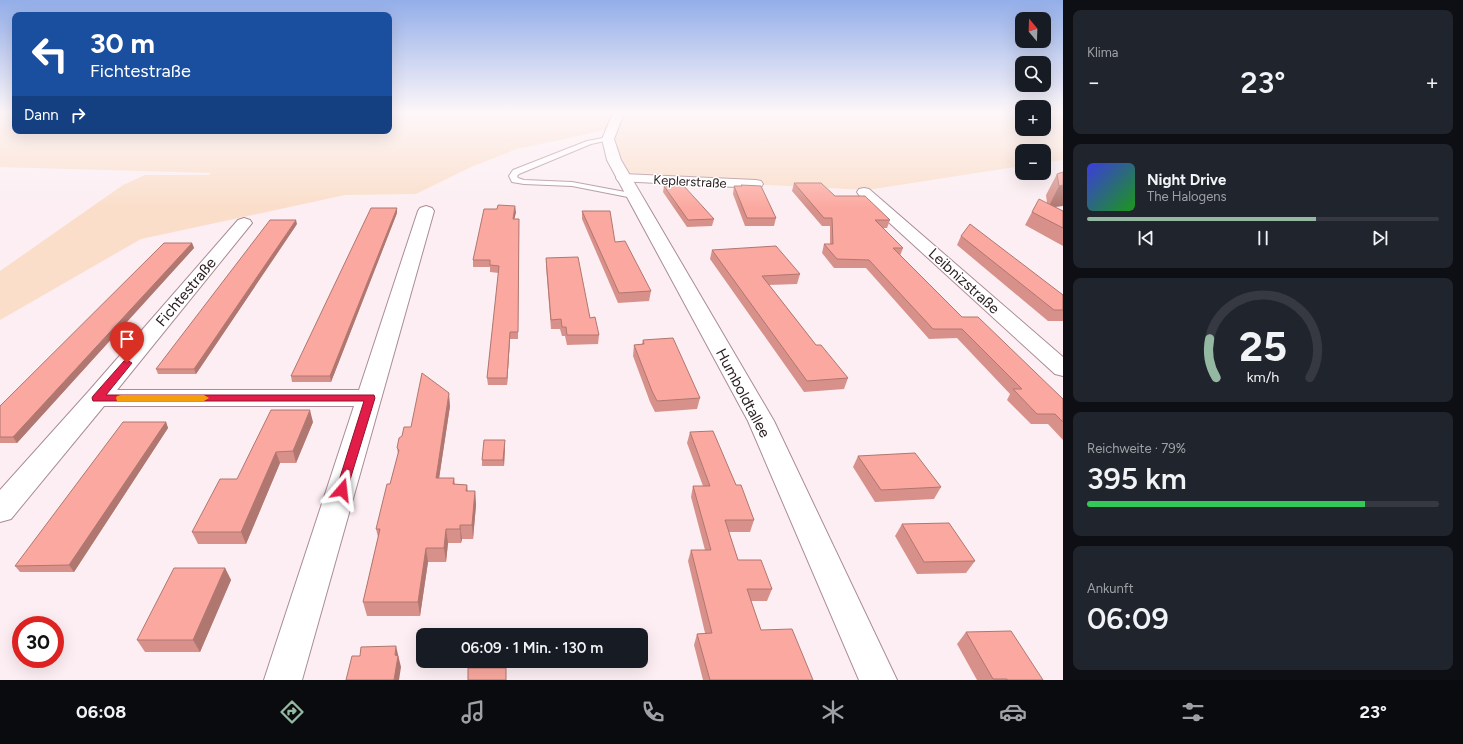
<!DOCTYPE html>
<html lang="de">
<meta charset="utf-8">
<style>
body{margin:0;font-family:Figtree,sans-serif;background:#20242c;color:#f1f3f6;height:100vh;display:flex;flex-direction:column;font-size:15px;white-space:nowrap}
*{box-sizing:border-box;margin:0}
p{font-size:13px;color:#9ea1a6}
.icon{flex:none;width:22px;height:22px;fill:none;stroke:currentColor;stroke-width:2;stroke-linecap:round;stroke-linejoin:round}
.map{position:relative;flex:1;overflow:hidden}
.details{display:flex;flex-direction:column;gap:10px;padding:10px;background:#0d0f14;width:400px}
.details>*{flex:none}
.hud{position:absolute;left:12px;top:12px;width:380px;height:122px;border-radius:8px;box-shadow:0 4px 16px #0002;background:#1a4fa0;color:#fff;overflow:hidden}
.needle{width:26px;rotate:341deg}
.controls{position:absolute;left:1015px;top:12px;display:grid;gap:8px}
.controls a{display:grid;place-items:center;width:36px;height:36px;border-radius:8px;background:#171b24;box-shadow:0 4px 16px #0002;font-size:20px}
.speed{position:absolute;left:12px;top:616px;display:flex;gap:8px;font-size:20px;font-weight:700;text-align:center}
.speed>*{display:grid;place-content:center;width:52px;height:52px;border-radius:50%;background:#171b24;box-shadow:0 4px 16px #0002;line-height:1}
.speed .limit{border:6px solid #d22;background:#fff;color:#111}
.pin{position:absolute;display:grid;place-items:center;width:34px;height:34px;color:#fff;margin:-41px -17px;border-radius:50% 50% 50% 0;rotate:-45deg;box-shadow:0 0 4px #0007}
.pin .icon{rotate:45deg}
.me{position:absolute;width:44px;margin:-22px;rotate:17deg;stroke-linejoin:round;filter:drop-shadow(0 0 3px #0008)}
.turn{display:flex;align-items:center;gap:14px;height:84px;padding:0 12px;font-size:18px}
.turn .icon{width:52px;height:52px;stroke-width:2.5}
.turn b{display:block;font-size:28px;line-height:34px}
.then{display:flex;align-items:center;height:38px;padding:0 12px;background:#0003;gap:8px;font-size:15px}
.big{font-size:30px;font-weight:600;line-height:1.1}
.details .card{flex:1;display:flex;flex-direction:column;justify-content:center;gap:6px;min-width:0;padding:0 14px;border-radius:8px;background:#20242c}
.details .dial{align-items:center;gap:0}
.dial svg{height:104px;overflow:visible;fill:none;stroke:#363941;stroke-width:7;stroke-linecap:round;text-anchor:middle}
.dial text{fill:#f1f3f6;stroke:none}
.song{display:flex;align-items:center;gap:12px}
.cover{width:48px;height:48px;border-radius:6px;background:linear-gradient(135deg,hsl(240 70% 55%),hsl(120 70% 35%))}
.played{height:4px;border-radius:2px;background:linear-gradient(90deg,#95b8a3 65%,#363941 65%)}
.keys{display:flex;justify-content:space-around;direction:ltr}
.heat{display:flex;justify-content:space-between;align-items:center;font-size:22px;direction:ltr}
.charge{height:6px;border-radius:3px;background:linear-gradient(90deg,#34c759 79%,#363941 0)}
.trip{position:absolute;left:416px;top:628px;width:232px;height:40px;border-radius:8px;background:#171b24;box-shadow:0 4px 16px #0002;font-weight:600;line-height:40px;text-align:center}
.dock{display:flex;height:64px;justify-content:space-around;align-items:center;background:#090b0e;color:#9ea1a6}
.dock .icon{width:28px;height:28px}
.dock .on{color:#95b8a3}
.dock b{font-size:18px;color:#f1f3f6}
main{display:flex;flex:1;min-height:0}
.map>svg:first-child{display:block}
.green{fill:#fadeca}
.lines{fill:none;stroke-linecap:round;stroke-linejoin:round}
.service-casing{stroke:#aa8c96;stroke-width:2}
.minor-casing{stroke:#aa8c96;stroke-width:2}
.tertiary-casing{stroke:#aa8c96;stroke-width:2}
.service{fill:#fff;fill-rule:evenodd}
.minor{fill:#fff;fill-rule:evenodd}
.tertiary{fill:#fff;fill-rule:evenodd}
.wall{fill:#d8918a}
.shaded-wall{fill:#b07670}
.building{fill:#fba9a0;stroke:#b07670}
.route{fill:#e11d48;stroke:#92132f}
.slow{fill:#f59e0b}
.labels{text-anchor:middle;stroke-width:3;stroke-linejoin:round;paint-order:stroke}
.far-street-label{font-size:13px;fill:#281c20;stroke:#fff}
.street-label{font-size:15px;fill:#281c20;stroke:#fff}
</style>
<main>
<div class="map">
<svg width="1063" height="680" viewBox="0 0 1063 680">
<rect width="100%" height="100%" fill="#fceef2"/>
<path class="green" d="M0 113H15V131H389V113H618L616 117 620 113H1022V129H1044V113H1063V160L1044 162V151H1022V166L867 190 623 178 610 129 517 149 471 167 416 194 345 195 141 239 0 320V271L123 185 145 175H209L211 173 0 167Z"/>
<g class="lines">
<g class="service-casing">
<path id="service" d="M608 137 610 138V140L591 144 519 174 517 176 518 178 524 180 572 182 636 194 637 196 636 198H633L572 186 524 184 512 182 509 176 513 170 587 141Z"/>
</g>
<g class="minor-casing">
<path id="minor" d="M623 174 756 180 761 181 763 184 761 187 756 188 618 181 616 178 618 175Z
M864 188 869 189 1063 357V376L1055 374 859 195 857 192 859 189Z
M426 206 432 208 434 211 302 680H264L354 406H104L11 519 0 522V490L88 392 238 220 244 218 250 220 252 223 117 390H359L418 211 420 208Z"/>
</g>
<g class="tertiary-casing">
<path id="tertiary" d="M613 113H624L614 139 621 160 774 421 897 680H859L748 421 607 160 602 139Z"/>
</g>
<use href="#service" class="service"/>
<use href="#minor" class="minor"/>
<use href="#tertiary" class="tertiary"/>
</g>
<path class="wall" d="M1063 172 1054 207 1063 211V246L1025 225 1032 212 1047 203 1046 195 1057 174Z
M794 183 835 196 890 220 887 228H883L903 248 900 256 962 317 1063 399V440L1048 424H1031L1007 400 1010 394 957 338 929 339 866 268H834L822 253 824 244H830V226H822L792 191Z
M741 185 776 218 774 226H745L733 194 734 186H741Z
M664 186 714 219 712 226 687 227 663 192Z
M582 211 651 291 649 301 618 303 582 219Z
M516 212 514 219H519L518 339H510L507 385H488L487 378 499 273 490 272V267H473V260Z
M397 213 331 382H292L291 376Z
M297 224 196 374H158L156 369Z
M961 236 1063 295V321H1048L957 245Z
M192 243 194 248 17 443H0V406Z
M712 250 800 274 797 284 769 285 816 345 848 378 844 389 804 392 710 259Z
M546 258 590 318 599 335 598 344 567 345 565 336H562L560 329H551L546 266Z
M643 340 700 398 697 409 655 412 650 402 633 356 634 345 642 344Z
M450 406 439 478H454L455 484 467 485 468 491H475L476 505 473 539H462L461 543H448L446 562H428L420 616H367L363 602 378 537 376 529 390 484 398 454 397 448 402 436 411 427Z
M166 422 168 428 74 572H20L15 566Z
M313 422 296 463H280L246 544H198L192 532 237 479Z
M690 432 736 485 754 520 750 532H729L738 560 772 589 767 601H751L761 630 813 680H703L694 645 697 634 705 633 688 561 691 550H705L691 497 693 486H703L687 443Z
M505 446 504 466H482V460Z
M858 456 941 487 934 499 875 502 853 467Z
M902 524 975 561 966 573 917 574 895 536Z
M225 568 231 580 200 652H145L137 640Z
M966 632 1043 680H977L957 644Z"/>
<path class="shaded-wall" d="M1063 185V206L1048 208 1059 186Z
M515 206 516 212 513 225V219Z
M397 208V213L331 382 330 376Z
M296 220 297 224 196 374 194 369Z
M192 243 194 248 17 443 13 437Z
M510 332V339L507 385V378Z
M449 393 450 406 437 492 436 478Z
M310 410 313 422 296 463 293 451Z
M166 422 168 428 74 572 69 565Z
M505 440V446L504 466 503 460Z
M276 452 280 463 246 544 241 532Z
M475 491 476 505 473 539 472 525Z
M460 525 462 539 461 543 460 529Z
M446 529 448 543 446 562 444 548Z
M426 548 428 562 420 616 418 602Z
M225 568 231 580 200 652 193 640Z
M396 646 401 667 399 680H394L395 655Z"/>
<path class="building" d="M1063 172V185L1059 186 1057 174Z
M794 183H821L835 196H865L890 220H875L903 248H893L962 317H978L1063 399V422L1055 414H1037L1013 389H1022L962 329H933L869 260 837 259 824 244H833L832 218H824Z
M683 185 714 219 688 220 664 186Z
M741 185 761 186 776 218H747L734 186H742Z
M1039 199 1063 211V228L1032 212Z
M498 205 515 206 513 219H519L518 332H510L507 378H487L499 266 490 265V260H473L484 209H497Z
M371 208H397L330 376H291Z
M582 211H610L615 242 625 241 651 291 619 293Z
M270 220H296L194 369H156Z
M970 224 1063 295V310H1054L961 236Z
M164 243H192L13 437H0V406Z
M776 246 800 274 762 276 816 345H821L848 378 807 381 712 250Z
M578 257 590 318 595 317 599 335H567L566 327H562L561 319 551 320 546 258Z
M673 338 700 398 657 401 652 391 634 345 644 344 643 340Z
M422 373 449 393 436 478H454L453 484 467 485 466 491H475L472 525H460V529H446L444 548H426L418 602H363L380 529H376L387 484H390L399 450 397 448 399 438 402 436 404 427H411Z
M271 410H310L293 451 276 452 241 532H192L220 479H237Z
M123 422H166L69 565 15 566Z
M713 431 736 485H741L754 520H725L738 560H761L772 589H747L761 630 792 629 813 680H710L697 634 712 633 691 550H711L693 486H710L690 432Z
M484 440H505L503 460H482Z
M915 453 941 487 881 490 858 456Z
M949 523 975 561 924 562 902 524Z
M174 568H225L193 640H137Z
M1011 631 1043 680H1007V679H993L966 632Z
M396 646 395 655 398 656 394 680H346L352 656H360L361 647Z
M468 668H506V680H468Z"/>
<linearGradient id="sky" x2="0" y2="1"><stop stop-color="#93aee9"/><stop offset="0.54" stop-color="#fef7f9"/><stop offset="1" stop-color="#fef7f9" stop-opacity="0"/></linearGradient>
<rect width="1063" height="208" fill="url(#sky)"/>
<path class="route" d="M127 360 132 363 106 395H374L375 398 346 493 342 494 337 493 336 490 364 401H93L92 398 93 396 124 361Z"/>
<path class="slow" d="M121 395H204L209 398 204 401H117L116 398 117 396Z"/>
<g class="labels">
<g class="far-street-label">
<text transform="translate(690 181) rotate(3)" y="5">Keplerstraße</text>
</g>
<g class="street-label">
<text transform="translate(964 281) rotate(42)" y="5">Leibnizstraße</text>
<text transform="translate(186 292) rotate(-50)" y="5">Fichtestraße</text>
<text transform="translate(743 393) rotate(62)" y="5">Humboldtallee</text>
</g>
</g>
</svg>
<div class="controls">
<a><svg class="needle" viewBox="-14 -14 28 28"><path d="M0-13l5 13h-10z" fill="#e53935"/><path d="M0 13l5-13h-10z" fill="#9ea1a6"/></svg></a>
<a><svg class="icon" aria-label="search" viewBox="0 0 24 24"><circle cx="10" cy="10" r="6"/><path d="M15 15l6 6"/></svg></a>
<a>+</a>
<a>−</a>
</div>
<div class="speed"><div class="limit">30</div></div>
<div class="pin" style="left:127px;top:363px;background:#d93025"><svg class="icon" aria-label="arrive" viewBox="0 0 24 24"><path d="M6 21V4h12l-3 4 3 4H6"/></svg></div>
<svg class="me" style="left:342px;top:490px" viewBox="-20 -20 40 40"><path d="M0-17L14 15 0 8-14 15z" fill="#e11d48" stroke="#fff" stroke-width="4"/></svg>
<div class="trip">06:09 · 1 Min. · 130 m</div>
<div class="hud">
<div class="turn"><svg class="icon" aria-label="left" viewBox="0 0 24 24"><path d="M17 20v-9H6M10 6l-5 5 5 5"/></svg><div><b>30 m</b>Fichtestraße</div></div>
<div class="then">Dann<svg class="icon" aria-label="right" viewBox="0 0 24 24"><path d="M7 20v-9h11M14 6l5 5-5 5"/></svg></div>
</div>
</div>
<section class="details">
<div class="card"><p>Klima</p>
<div class="heat"><a>−</a><b class="big">23°</b><a>+</a></div>
</div>
<div class="card">
<div class="song"><i class="cover"></i><div><b>Night Drive</b><p>The Halogens</p></div></div>
<div class="played"></div>
<div class="keys"><svg class="icon" aria-label="previous" viewBox="0 0 24 24"><path d="M18 5L8 12l10 7zM5 5v14"/></svg><svg class="icon" aria-label="pause" viewBox="0 0 24 24"><path d="M8 5v14M16 5v14"/></svg><svg class="icon" aria-label="next" viewBox="0 0 24 24"><path d="M6 5l10 7-10 7zM19 5v14"/></svg></div>
</div>
<div class="card dial"><svg viewBox="0 0 100 80">
<path d="M14 69A42 42 0 1 1 86 69"/>
<path d="M14 69A42 42 0 0 1 9 39" stroke="#95b8a3"/>
<text x="50" y="56" font-size="32" font-weight="700">25</text>
<text x="50" y="72" font-size="11">km/h</text>
</svg></div>
<div class="card"><p>Reichweite · 79%</p><b class="big">395 km</b><div class="charge"></div></div>
<div class="card"><p>Ankunft</p><b class="big">06:09</b></div>
</section>
</main>
<nav class="dock">
<b>06:08</b>
<svg class="icon on" aria-label="directions" viewBox="0 0 24 24"><path d="M12 3l9 9-9 9-9-9zM9 14v-3h6M13 9l2 2-2 2"/></svg>
<svg class="icon" aria-label="music" viewBox="0 0 24 24"><path d="M9 18V5l10-2v13"/><circle cx="6" cy="18" r="3"/><circle cx="16" cy="16" r="3"/></svg>
<svg class="icon" aria-label="phone" viewBox="0 0 24 24"><path d="M5 4h4l2 5-3 2q2 4 5 5l2-3 5 2v4C11 20 4 13 5 4z"/></svg>
<svg class="icon" aria-label="climate" viewBox="0 0 24 24"><path d="M12 3v18M4 7l16 10M4 17L20 7"/></svg>
<svg class="icon" aria-label="car" viewBox="0 0 24 24"><path d="M5 17H2v-5l4-1 3-4h7l3 4 3 1v5h-3M9 17h6M6 11h13"/><circle cx="7" cy="17" r="2"/><circle cx="17" cy="17" r="2"/></svg>
<svg class="icon" aria-label="filters" viewBox="0 0 24 24"><path d="M4 7h16M4 17h16"/><circle cx="9" cy="7" r="2"/><circle cx="15" cy="17" r="2"/></svg>
<b>23°</b>
</nav>
